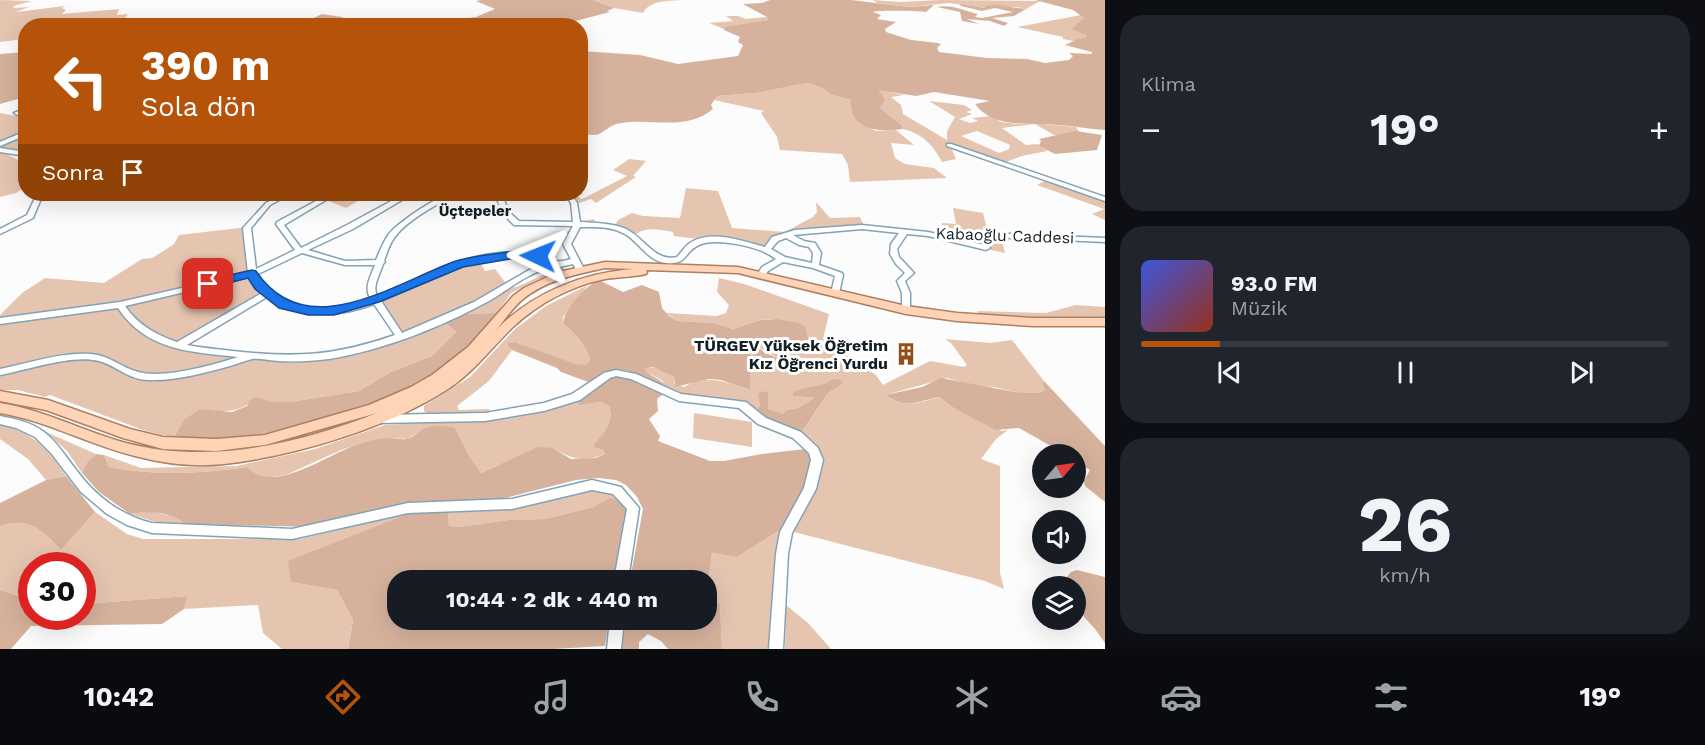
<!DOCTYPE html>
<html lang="tr">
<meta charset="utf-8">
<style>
body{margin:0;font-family:"Work Sans",sans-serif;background:#20242c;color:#f1f3f6;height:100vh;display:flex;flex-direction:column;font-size:22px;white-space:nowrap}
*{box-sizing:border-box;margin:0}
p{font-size:20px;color:#9ea1a6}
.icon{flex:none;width:33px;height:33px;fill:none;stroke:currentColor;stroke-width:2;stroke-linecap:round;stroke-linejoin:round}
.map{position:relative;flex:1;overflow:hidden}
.panel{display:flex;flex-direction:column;gap:15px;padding:15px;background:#0d0f14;width:600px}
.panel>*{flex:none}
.guide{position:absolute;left:18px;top:18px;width:570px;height:183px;border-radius:24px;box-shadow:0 6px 24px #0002;background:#b45309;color:#fff;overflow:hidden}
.needle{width:39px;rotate:61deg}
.buttons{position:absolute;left:1032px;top:444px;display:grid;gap:12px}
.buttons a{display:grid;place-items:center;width:54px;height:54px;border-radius:50%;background:#171b24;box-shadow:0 6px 24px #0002;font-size:30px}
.speed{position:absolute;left:18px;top:552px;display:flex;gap:12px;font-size:30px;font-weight:700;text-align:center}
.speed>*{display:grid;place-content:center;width:78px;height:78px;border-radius:50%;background:#171b24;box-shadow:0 6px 24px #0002;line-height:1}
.speed .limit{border:9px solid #d22;background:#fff;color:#111}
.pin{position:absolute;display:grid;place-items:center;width:51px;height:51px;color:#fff;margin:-26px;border-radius:12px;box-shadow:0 3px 9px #0006}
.me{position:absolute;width:66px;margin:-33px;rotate:272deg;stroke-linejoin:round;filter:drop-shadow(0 0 4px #0008)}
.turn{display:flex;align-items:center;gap:21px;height:126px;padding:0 24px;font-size:27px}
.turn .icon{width:78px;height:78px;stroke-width:2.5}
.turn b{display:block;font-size:42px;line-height:51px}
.then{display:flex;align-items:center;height:57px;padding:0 24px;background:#0003;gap:12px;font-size:22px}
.big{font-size:45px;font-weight:700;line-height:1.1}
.panel .card{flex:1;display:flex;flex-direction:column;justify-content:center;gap:9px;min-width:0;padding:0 21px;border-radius:24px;background:#20242c}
.panel .dial{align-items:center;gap:0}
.dial b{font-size:78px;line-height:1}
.song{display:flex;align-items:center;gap:18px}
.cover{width:72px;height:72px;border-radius:9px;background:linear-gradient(135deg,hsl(230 70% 55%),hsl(10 70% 35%))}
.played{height:6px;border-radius:3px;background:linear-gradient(90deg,#b45309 15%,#363941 15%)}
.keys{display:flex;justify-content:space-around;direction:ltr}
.heat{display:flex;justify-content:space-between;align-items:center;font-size:33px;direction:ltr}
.trip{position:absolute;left:387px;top:570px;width:330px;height:60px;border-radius:24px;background:#171b24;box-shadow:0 6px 24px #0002;font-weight:700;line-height:60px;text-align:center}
.dock{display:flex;height:96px;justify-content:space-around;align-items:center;background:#090b0e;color:#9ea1a6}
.dock .icon{width:42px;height:42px}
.dock .active{color:#b45309}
.dock b{font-size:27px;color:#f1f3f6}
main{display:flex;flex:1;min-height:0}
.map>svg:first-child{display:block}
.green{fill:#e5c5b0;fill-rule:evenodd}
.forest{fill:#d6b29c}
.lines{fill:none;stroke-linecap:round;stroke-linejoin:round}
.minor-casing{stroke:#83a3b5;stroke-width:3}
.major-casing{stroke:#ab8164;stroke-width:3}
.minor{fill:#fff;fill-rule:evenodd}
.major{fill:#fed3b6;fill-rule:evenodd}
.route{fill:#1a73e8;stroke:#114b97;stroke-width:1.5}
.labels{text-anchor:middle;stroke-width:6;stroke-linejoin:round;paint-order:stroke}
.far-neighbourhood-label{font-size:15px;font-weight:bold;fill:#121f25;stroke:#fff}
.street-label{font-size:16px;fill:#121f25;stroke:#fff}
.poi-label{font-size:16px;font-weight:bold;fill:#121f25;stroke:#fff;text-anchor:end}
</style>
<main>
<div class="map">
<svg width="1105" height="649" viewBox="0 0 1105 649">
<rect width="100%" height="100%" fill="#fcfcfc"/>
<path class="green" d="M0 0 32 1 14 6 13 8 29 7 16 12 65 6 62 8 66 10 62 14 119 9 117 15 128 14 124 19C92 25 59 26 26 26L25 39 0 42Z
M593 0H682C668 1 650 0 643 13L614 8Z
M873 0 900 2 940 0 1040 1 1026 9 1018 7 986 8 949 3 909 7 877 3Z
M1081 15 1084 18 1086 39 1073 41 1063 39V37L1017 27Z
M726 16H738L746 19 767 17 768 20 724 29 709 23 733 21Z
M808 83 822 88 830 94 851 100 859 123 876 131 896 130 914 145 891 143 895 158 905 164 934 168 947 178 850 182 848 165 842 154 780 150 777 137 761 113 764 111 714 100 717 96 756 93Z
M877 89 904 95 891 97 901 105 903 114 947 140V131L955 117 929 101 964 105 972 110 966 112 972 114 959 119 970 123 978 121 972 118 991 116 1001 122 1016 124H1043L1076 127 1079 132 1056 136 1035 124 1002 128 1026 145 1038 144 1047 151 1022 156 1003 163 949 143 956 159 942 162C933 145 922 133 902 129L903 126 880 108 882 103ZM977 131 1010 145 1009 149 999 153 961 136Z
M0 113 26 118 25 151 8 155 25 163V187L16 193 0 197Z
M629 159 646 161 633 176 636 177 596 203 591 199 579 203 569 194 584 193 577 196 582 199 627 176 613 170Z
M1046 180 1105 200V220L1092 214 1104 209 1037 185Z
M686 188 718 191 732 228 785 232 813 217 817 212 816 202 830 218 860 217 864 226 800 231 763 247 674 236 673 232C659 230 646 226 635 235L607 224 582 223V221L594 219 596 222 616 224 618 220 632 213 643 216 680 218Z
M337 194H370L346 208 326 200Z
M953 208 983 213 987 229 999 231 1005 253 991 250V243L969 237 967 241 945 236 942 223 956 224Z
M248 227 252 274 268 293 179 346 254 356H324L399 336 376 302 461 266 480 262 485 271 495 269 508 286 505 288 517 287 551 271 549 268H552L554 272 511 293 497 313 456 314 442 320 456 332 432 356 391 372 359 391 290 402H272L256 398C239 414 222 412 200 409L174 438 143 430 50 395 45 397 18 390H0V315L22 293 45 278 104 283 142 259 152 258 165 250 174 244 179 235Z
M719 278 744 284 829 314 823 339 876 375 883 385 930 361 964 367 967 365 951 343 945 339 990 343 1012 340 1044 381 1042 383 1045 390 1037 393 1015 392 994 387 976 386 947 378 885 395C908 410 915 403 939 397L955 409 1002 431 1008 430 996 439 981 459 1000 466V573L1004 589 985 581 794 532C809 498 844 460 800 432L803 430 828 393 842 383 840 379C832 379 829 384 822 386 813 390 803 390 793 393L794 396 816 398 798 408 786 410 783 415 768 409 767 401 760 398V405L756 411 680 395 664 387 663 381 645 371 643 367C655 367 666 370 676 377L674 384 684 387C706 374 727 382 749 390L750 354C761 355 775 367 789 369 781 356 765 354 754 343L760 341 777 352 775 319 760 320 733 329 714 323 677 321 666 313 717 316 726 313 729 305 717 292Z
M588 285 563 317V324C575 333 586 345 590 360L586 365H575L515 342 508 343 507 345 512 350 489 381 457 406 459 410 489 409 490 412 434 415 427 414 424 411V406L470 377 515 329 546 306Z
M1076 305 1105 307V319L1000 318 980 315 977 311 1046 313Z
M579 400 578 404 600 402 609 406C615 424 602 433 594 447L603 450 605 454C583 463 572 459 553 448L498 465 481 473 470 457 455 428 424 429 408 439 387 438 362 443 341 450 286 475 264 478 252 473 247 467C199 474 156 476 109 467L104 455 141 468 236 466 315 449 385 425 479 420Z
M694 413 752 422V447L693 438Z
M0 424C37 436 44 445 66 476L46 480 28 459 0 439Z
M46 432 96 454 87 462 82 473 67 451Z
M594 488C608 492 624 494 627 511L618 501 611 499 593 507 545 519 508 520 459 527 449 526 448 511Z
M149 511 175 516 185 524 159 523 130 514Z
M95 512 127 534 143 539H300L413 512 291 582 337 590 353 620 348 649H282L263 633 258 605 184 609 188 596 83 604 82 566H32L31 600 0 590V526C29 517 41 529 61 550Z
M780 530 769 649H722L720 604 707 594 712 553 737 557Z
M786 605 808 623 831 649H785Z"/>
<path class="forest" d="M481 0H593L614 8 607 11 610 12 560 25H441L440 23 444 21 476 17 495 9 476 1Z
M770 0H851L909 7 934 5 926 12C919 11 876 10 873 12L881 15 877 19 896 22 885 29 886 32 911 40 938 43 941 44 937 48 939 52 987 58 1027 59 1045 63 1069 60 1073 56 1069 53 1092 54V52L1065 45 1078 39 1086 38V35L1072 29 1084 18 1073 10 1035 0H1105V130C1089 129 1074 126 1058 125 1030 122 995 130 975 104L990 101 934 92 916 96 878 90 885 99 880 108 903 126 902 129C878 133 849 130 851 100L830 94 822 88 808 83 756 93 717 96 711 105 713 109C684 133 650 116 616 124 610 126 605 131 599 134 594 136 586 134 581 134V51L640 55 678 64 738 56 743 45 738 42 740 37 724 30 725 27 768 20 767 17 743 4 762 3Z
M959 4 985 8 986 6 997 5 1026 9 1014 16 992 18 1008 23 1004 26 990 21 967 19 979 24 962 21 960 12 937 7C951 4 965 11 978 14L975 17 982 18 1013 12 995 8 982 11 961 6Z
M322 14 342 17 348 20 345 25H299Z
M25 52V97L0 104V54Z
M1076 131 1102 135 1097 150 1055 154 1039 146 1041 141 1039 139Z
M599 280 623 292 642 285 659 292 662 308 669 316 677 321 714 323 733 329 760 320 776 319 799 323 805 327 808 338 805 349C781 360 779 347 760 341L754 343 764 352 792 365 789 370C775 367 760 355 750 354V390L721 380 709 379 675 387V377L653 367 644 368C649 377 661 378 667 387 634 381 629 354 591 383L561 372 557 368 512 350 507 345 508 343 515 342 575 364 586 365 590 360C586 345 575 333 563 324 564 309 586 285 599 280Z
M497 313C484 331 470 348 453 361 382 415 263 444 174 438L184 420 200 409 232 412 247 406 250 400 256 397 272 402H290L359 391 391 372 432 356 456 332 442 320 456 314Z
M619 375 639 381 663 394 657 399 658 411 649 419 660 436 658 441 710 461H724L762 454 805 449 810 451 813 457 802 496 780 530 737 557 712 553 707 593 706 580H630L643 509 637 497 626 485 616 480 598 478 576 480 501 499 400 504 315 527 185 524C169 511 150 511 130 514L99 492 82 473 87 462 96 454 104 455 109 467C156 476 199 474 247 467 274 497 331 451 362 443 370 441 380 438 389 438 395 438 402 440 407 439 413 438 418 432 423 429 434 424 444 426 455 428L470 457 481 473 538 447 553 448 571 459 596 458 605 454 603 450 593 447C602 433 615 424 609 406L600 402 578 405 579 400C594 394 603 377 619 375Z
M941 378 1015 392 1037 393 1045 390 1042 383 1044 381 1105 446V502L1085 486 1084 481 1090 470 1076 461V454H1065L1019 428 996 430 955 409 939 397C914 402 908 410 885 395L922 387Z
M834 379H840L843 383 828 393 803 430 800 432 769 420 756 411 760 405 758 394 762 391 768 393V409L783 414 786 410 798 408 815 398 793 396V393C809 384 816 390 834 379Z
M66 476 95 512 61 550C41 529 29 517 0 526V503L46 480Z
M611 498 618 501 627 511 615 580H398V620H609L605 646 553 649H348L353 620 337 590 291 582 288 561 413 512 448 511 449 526 459 527 508 520 545 519 593 507Z
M1077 570 1105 577V643L1095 629 1076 608V586H1066V578L1071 572Z
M0 590 31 600 32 616H82L83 604 188 596 184 609 162 624 31 626 11 649H0Z
M707 594 720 604 722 649H668L661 641 648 634 639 642V649H621L625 620H706Z"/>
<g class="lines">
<g class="minor-casing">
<path id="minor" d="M26 108V111L21 113 26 115V120L14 113Z
M26 131V135L0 146V142Z
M947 144H951L1105 197V201L947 146Z
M0 148 26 152V156L0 152Z
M37 194H43L33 218 0 234V229L27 215Z
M283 194H290L270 205 251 228 256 269 295 250 276 224 277 222 329 194H336L284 225 301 248 347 225 395 199 380 195 379 194 401 196 405 194H412L353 229 308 250 345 261 376 260C380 251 383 242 389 234 399 222 439 194 453 194L452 195C433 208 408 219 394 238 389 245 387 253 384 261L385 262 383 264C380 274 372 286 377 296 418 280 455 257 499 253 510 252 521 252 531 254 548 258 553 265 571 259L563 244 573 226 514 225 501 212 496 194H502L508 211 519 221 573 222 571 203 565 194H571L577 203 580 222C596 223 612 223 626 229 645 238 654 262 677 257 682 252 685 246 690 243 711 229 743 241 765 247L772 237 795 230 862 225 928 232 989 246 990 248 986 250 928 236 907 234 897 249 899 257 914 273 905 281 910 293V310L906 313 902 310V293L897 281 905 273 896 264 890 254 891 244 899 233 862 229 793 235 804 241 815 243 821 253 819 265 842 273 843 275 839 293 835 296 831 293 835 276 813 268 783 262 768 271 764 277H758L757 275 762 267 776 259C773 257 769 254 764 252 749 245 711 237 697 246 684 253 687 265 666 263 648 261 640 243 625 234 611 226 595 227 580 227L571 244 584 269 583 271H577L573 264 559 267 566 274 562 276H559L551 268C528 272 507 291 487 302 439 328 383 350 329 359 312 361 296 362 279 361 270 361 260 358 252 359 244 361 237 364 230 366 204 373 176 381 149 380 129 380 117 366 99 361 73 354 27 370 0 375V369C30 363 61 352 91 354 109 355 122 368 138 372 163 379 214 365 238 357 192 352 146 351 118 308L0 324V318L120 302 248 273 243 228 266 203ZM786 238 799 245 809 247 813 253 812 263 785 257 771 249 778 241ZM302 253 345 265H375C371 276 363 288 371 299 348 307 320 314 297 306 291 304 285 300 280 297 270 292 261 285 256 275ZM499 257 528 258 545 264 529 270 474 302 402 333 381 301 462 266ZM249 277 255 286 262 293 177 342C156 335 138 325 125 306ZM267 297C302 319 336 318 374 304L395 335C335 356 295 358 233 351 218 349 202 348 187 345Z
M942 231 1105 238V242L945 235H942Z
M616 370 636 374 681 394 746 402 766 418 801 432 818 448 823 460 816 489 792 533 788 554 783 649H769L776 554 780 532 804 488 811 460 809 453 793 438 758 424 739 408 679 401 631 379 616 376 610 378 580 400 544 411 485 421 379 423 375 422 374 419 375 416 379 415 485 413 544 403 572 394 604 373Z
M0 416C15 419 31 422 44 432 57 442 66 457 77 471 95 496 122 516 152 523L292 529 408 503 512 499 592 480 621 487 639 508 628 580H614L627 509 613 494 592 490 512 509 408 513 292 539 152 533 127 525 107 514 81 492 51 453 35 437 16 428 0 424Z
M610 620H624L621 649H607Z"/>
</g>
<g class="major-casing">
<path id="major" d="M605 262 738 267 906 306 957 313 1033 318H1105V326H1033L957 321 906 314 738 273 646 270 647 272 646 274C633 277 619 277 605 279 571 286 539 303 513 327 491 348 474 372 448 389 388 428 295 456 224 464 196 467 166 464 139 457 91 446 48 421 0 413V403C44 410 83 431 126 443 210 465 298 444 377 413L265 445 216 451 163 449 123 438 46 410 0 401V391L48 400 130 429 163 437 216 439 265 435 369 405 411 387 432 375 468 347 513 296 524 288 558 272ZM605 268 634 269C581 273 532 293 495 331 504 321 512 308 523 299 546 280 577 274 605 268Z"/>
</g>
<use href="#minor" class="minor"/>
<use href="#major" class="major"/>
</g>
<path class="route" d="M516 251 538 253 544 256 538 260 516 258 463 267 379 302 334 315H308L279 308 255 289 248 278 208 288 201 284 203 281 252 270 256 271C305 345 392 285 453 262 473 255 496 254 516 251Z"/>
<defs>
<g id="building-bare" transform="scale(1.8)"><path d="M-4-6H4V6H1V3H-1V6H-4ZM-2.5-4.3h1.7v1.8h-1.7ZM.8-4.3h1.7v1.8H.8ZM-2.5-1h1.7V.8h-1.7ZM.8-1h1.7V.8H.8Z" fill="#8f4e1a" stroke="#fff" stroke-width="2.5" paint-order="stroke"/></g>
</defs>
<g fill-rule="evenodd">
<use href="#building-bare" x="906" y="354"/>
</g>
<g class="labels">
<g class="far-neighbourhood-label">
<text x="475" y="216">Üçtepeler</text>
</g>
<g class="street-label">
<text transform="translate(1005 235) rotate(2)" y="6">Kabaoğlu Caddesi</text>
</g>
<g class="poi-label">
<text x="888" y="351">TÜRGEV Yüksek Öğretim<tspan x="888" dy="18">Kız Öğrenci Yurdu</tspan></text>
</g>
</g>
</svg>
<div class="buttons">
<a><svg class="needle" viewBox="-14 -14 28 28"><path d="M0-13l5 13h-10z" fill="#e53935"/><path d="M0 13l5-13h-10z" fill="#9ea1a6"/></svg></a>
<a><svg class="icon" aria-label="sound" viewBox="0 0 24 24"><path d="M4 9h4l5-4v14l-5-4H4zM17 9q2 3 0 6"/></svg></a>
<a><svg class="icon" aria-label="layers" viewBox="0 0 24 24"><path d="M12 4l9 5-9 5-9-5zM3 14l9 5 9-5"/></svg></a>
</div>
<div class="speed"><div class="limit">30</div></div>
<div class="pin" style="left:208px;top:284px;background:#d93025"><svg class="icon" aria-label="arrive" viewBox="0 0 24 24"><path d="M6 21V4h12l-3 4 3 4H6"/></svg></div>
<svg class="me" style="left:538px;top:256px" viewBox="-20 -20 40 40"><path d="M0-17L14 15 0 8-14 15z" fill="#1a73e8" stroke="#fff" stroke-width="4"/></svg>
<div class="trip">10:44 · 2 dk · 440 m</div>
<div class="guide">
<div class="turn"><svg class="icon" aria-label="left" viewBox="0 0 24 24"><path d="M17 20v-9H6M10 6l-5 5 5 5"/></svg><div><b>390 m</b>Sola dön</div></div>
<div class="then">Sonra<svg class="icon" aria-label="arrive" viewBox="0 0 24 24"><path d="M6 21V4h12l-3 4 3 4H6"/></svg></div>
</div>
</div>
<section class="panel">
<div class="card"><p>Klima</p>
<div class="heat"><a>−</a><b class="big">19°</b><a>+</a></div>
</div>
<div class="card">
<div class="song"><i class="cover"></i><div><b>93.0 FM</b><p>Müzik</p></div></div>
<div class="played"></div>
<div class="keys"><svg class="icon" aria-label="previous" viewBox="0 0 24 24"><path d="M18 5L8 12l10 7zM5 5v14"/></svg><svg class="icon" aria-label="pause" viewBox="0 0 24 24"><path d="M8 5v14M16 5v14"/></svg><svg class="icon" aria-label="next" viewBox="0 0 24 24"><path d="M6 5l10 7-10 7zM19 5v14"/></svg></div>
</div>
<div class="card dial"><b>26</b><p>km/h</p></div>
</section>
</main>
<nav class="dock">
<b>10:42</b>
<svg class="icon active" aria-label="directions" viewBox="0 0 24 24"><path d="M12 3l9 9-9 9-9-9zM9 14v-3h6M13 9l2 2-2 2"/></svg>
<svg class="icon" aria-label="music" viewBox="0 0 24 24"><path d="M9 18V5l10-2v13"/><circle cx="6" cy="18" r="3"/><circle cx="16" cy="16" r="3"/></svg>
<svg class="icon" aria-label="phone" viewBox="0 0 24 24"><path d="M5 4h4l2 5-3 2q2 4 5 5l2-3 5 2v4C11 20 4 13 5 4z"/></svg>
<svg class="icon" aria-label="climate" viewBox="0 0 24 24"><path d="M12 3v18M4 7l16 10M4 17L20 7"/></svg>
<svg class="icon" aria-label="car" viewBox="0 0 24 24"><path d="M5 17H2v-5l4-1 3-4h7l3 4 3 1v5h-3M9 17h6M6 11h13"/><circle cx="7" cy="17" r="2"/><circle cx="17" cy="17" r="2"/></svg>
<svg class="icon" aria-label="filters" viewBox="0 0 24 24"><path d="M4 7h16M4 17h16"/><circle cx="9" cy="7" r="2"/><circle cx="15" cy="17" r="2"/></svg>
<b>19°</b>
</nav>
